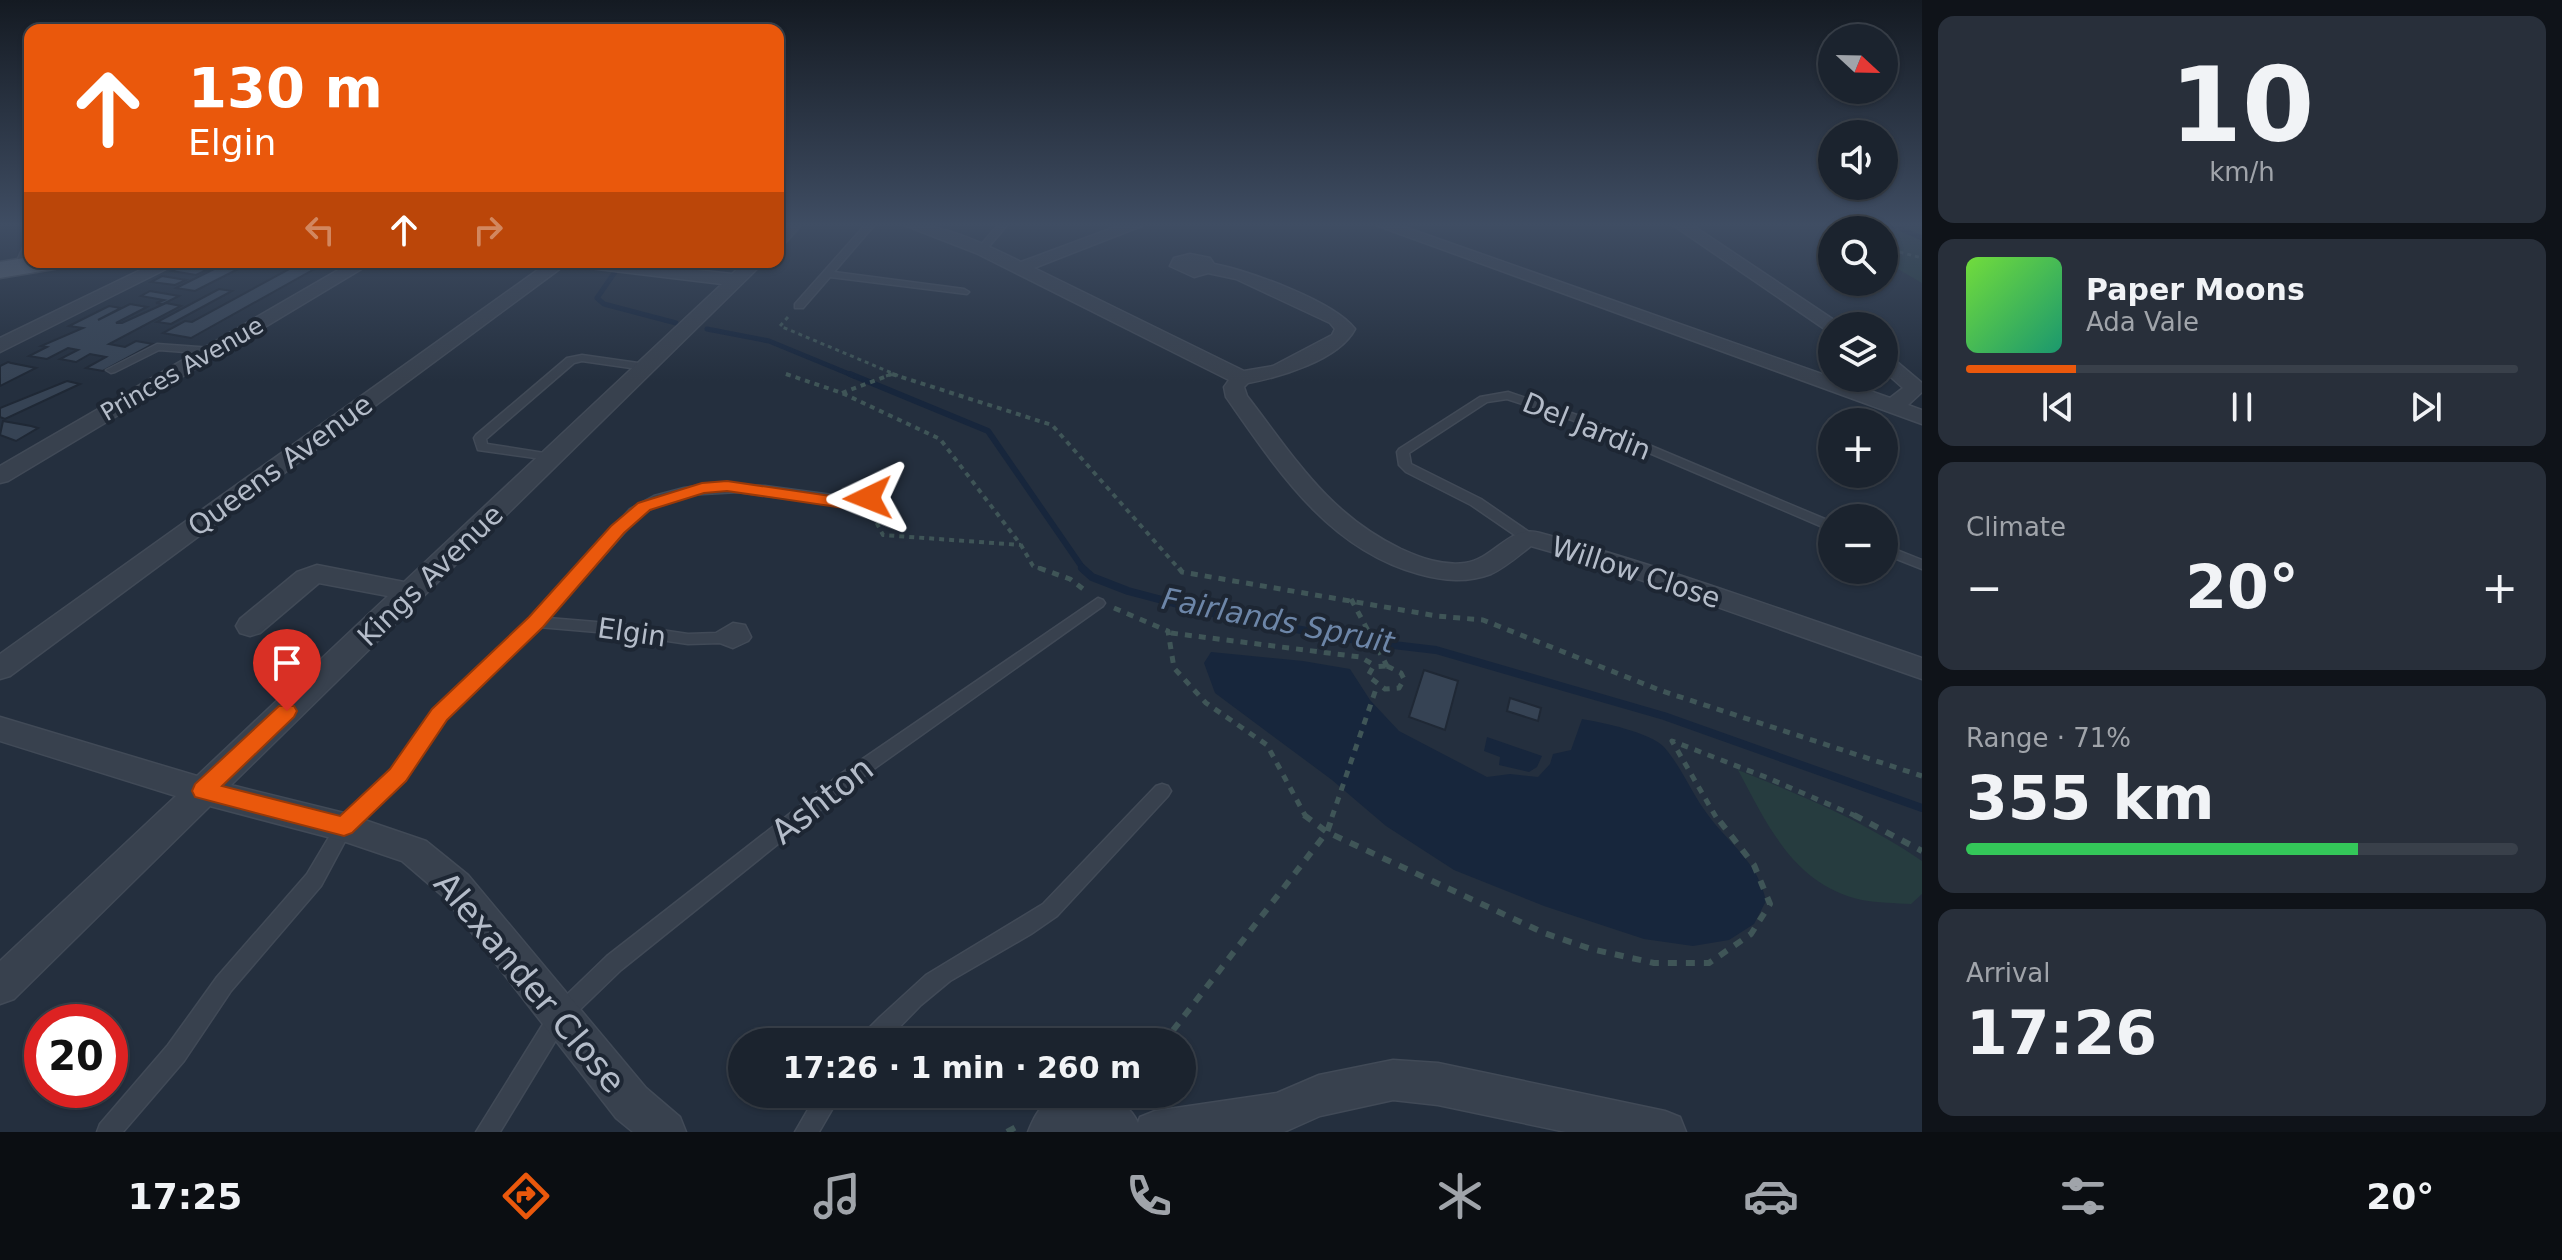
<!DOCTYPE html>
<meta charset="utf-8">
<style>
body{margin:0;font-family:"DejaVu Sans",sans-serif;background:#282f3a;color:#f1f3f6;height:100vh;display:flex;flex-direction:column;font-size:30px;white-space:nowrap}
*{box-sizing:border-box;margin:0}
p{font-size:26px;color:#a0a4aa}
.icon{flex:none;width:44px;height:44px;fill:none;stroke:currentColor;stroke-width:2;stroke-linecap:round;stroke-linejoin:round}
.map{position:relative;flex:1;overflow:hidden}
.drawer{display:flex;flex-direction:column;gap:16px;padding:16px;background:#0f1319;width:640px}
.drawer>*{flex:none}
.hud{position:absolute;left:24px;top:24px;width:760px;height:244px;border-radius:16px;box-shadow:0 2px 6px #0004,0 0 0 2px #39404a;background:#ea580c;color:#fff;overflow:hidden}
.needle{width:52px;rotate:112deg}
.fabs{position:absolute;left:1818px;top:24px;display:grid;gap:16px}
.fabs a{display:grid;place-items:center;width:80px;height:80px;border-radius:50%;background:#1b232e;box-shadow:0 2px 6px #0004,0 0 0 2px #39404a;font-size:40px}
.speed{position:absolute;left:24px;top:1004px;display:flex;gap:16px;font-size:40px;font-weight:700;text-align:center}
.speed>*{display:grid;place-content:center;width:104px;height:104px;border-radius:50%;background:#1b232e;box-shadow:0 2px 6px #0004,0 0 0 2px #39404a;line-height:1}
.speed .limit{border:12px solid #d22;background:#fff;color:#111}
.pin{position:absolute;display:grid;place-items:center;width:68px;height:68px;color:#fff;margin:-82px -34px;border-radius:50% 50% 50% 0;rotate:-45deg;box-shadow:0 0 8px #0007}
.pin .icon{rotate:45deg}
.me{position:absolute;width:88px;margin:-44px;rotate:268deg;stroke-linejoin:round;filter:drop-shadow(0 0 6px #0008)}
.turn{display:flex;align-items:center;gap:28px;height:168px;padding:0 32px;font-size:36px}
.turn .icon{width:104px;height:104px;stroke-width:2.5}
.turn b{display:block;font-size:56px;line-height:68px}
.lanes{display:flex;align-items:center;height:76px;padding:0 32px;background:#0003;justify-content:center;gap:40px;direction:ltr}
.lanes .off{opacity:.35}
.big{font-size:60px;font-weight:700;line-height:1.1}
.drawer .widget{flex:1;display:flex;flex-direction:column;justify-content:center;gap:12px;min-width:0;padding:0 28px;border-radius:16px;background:#282f3a}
.drawer .dial{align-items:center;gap:0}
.dial b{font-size:104px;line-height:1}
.song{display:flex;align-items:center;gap:24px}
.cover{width:96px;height:96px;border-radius:12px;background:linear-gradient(135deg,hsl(100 70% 55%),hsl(160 70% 35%))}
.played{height:8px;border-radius:4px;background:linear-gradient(90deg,#ea580c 20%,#39404a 20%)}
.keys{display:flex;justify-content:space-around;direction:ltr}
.heat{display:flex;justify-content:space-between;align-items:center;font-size:44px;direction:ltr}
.charge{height:12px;border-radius:6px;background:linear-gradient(90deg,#34c759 71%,#39404a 0)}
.trip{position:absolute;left:728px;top:1028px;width:468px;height:80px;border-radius:40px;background:#1b232e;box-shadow:0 2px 6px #0004,0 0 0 2px #39404a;font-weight:700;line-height:80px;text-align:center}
.tabs{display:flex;height:128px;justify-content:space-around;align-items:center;background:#0b0e12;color:#a0a4aa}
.tabs .icon{width:56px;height:56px}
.tabs .on{color:#ea580c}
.tabs b{font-size:36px;color:#f1f3f6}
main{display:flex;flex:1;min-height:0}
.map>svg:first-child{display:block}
.green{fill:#263c3f}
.water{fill:#17263c}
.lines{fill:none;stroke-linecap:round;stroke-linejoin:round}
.stream-far2{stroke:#17263c;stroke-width:5}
.stream-far1{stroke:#17263c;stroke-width:6}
.stream{stroke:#17263c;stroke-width:8}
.building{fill:#364354;stroke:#1f2835;stroke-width:2}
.lane-casing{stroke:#414a57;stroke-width:3}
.street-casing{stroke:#414a57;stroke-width:3}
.primary-casing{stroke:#414a57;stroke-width:3}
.path-far3{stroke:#3f5557;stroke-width:3;stroke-dasharray:4 4;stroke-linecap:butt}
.path-far2{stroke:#3f5557;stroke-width:4;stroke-dasharray:5 5;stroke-linecap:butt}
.path-far1{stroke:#3f5557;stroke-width:5;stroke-dasharray:7 7;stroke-linecap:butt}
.path{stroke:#3f5557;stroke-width:6;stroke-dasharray:9 9;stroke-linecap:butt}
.lane{fill:#38414e;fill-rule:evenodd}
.street{fill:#38414e;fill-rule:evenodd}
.primary{fill:#56606e;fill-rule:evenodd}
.route{fill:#ea580c;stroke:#983908;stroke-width:2}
.labels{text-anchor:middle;stroke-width:8;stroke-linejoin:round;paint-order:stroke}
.far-street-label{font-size:24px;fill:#b4bcc9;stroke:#1d2633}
.street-label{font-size:28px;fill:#b4bcc9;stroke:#1d2633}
.water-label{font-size:30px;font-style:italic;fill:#6d86a8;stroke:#1d2633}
.near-street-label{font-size:34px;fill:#b4bcc9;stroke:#1d2633}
</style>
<main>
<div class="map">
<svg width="1922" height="1132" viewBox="0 0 1922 1132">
<rect width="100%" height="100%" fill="#242f3e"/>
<path class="green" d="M1817 223H1922V283L1884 261V230L1832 232Z
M1738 770C1803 796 1864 821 1922 861V894L1911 904C1895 903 1878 903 1862 900 1794 885 1768 826 1738 770Z"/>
<path class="water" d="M1211 652 1303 661 1350 669 1370 700 1399 731 1487 777 1510 774 1538 777 1550 764 1553 754 1571 750 1582 719C1601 722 1652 733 1664 747 1681 766 1692 794 1708 815 1730 845 1758 862 1766 901L1754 924 1729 940 1693 946 1644 939 1544 906 1454 870 1386 826 1332 780 1215 693 1204 663Z
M1487 737 1542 756 1537 767 1529 772 1499 765 1500 757 1484 751Z"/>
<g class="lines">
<path class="stream-far2" d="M1887 223 1922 238
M615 272 597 298 604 304 676 323
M707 329 769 341 854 376"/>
<path class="stream-far1" d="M850 374 988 431 1084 570"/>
<path class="stream" d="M1082 568 1092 577 1128 591 1223 616 1368 642 1436 650 1664 716 1922 808"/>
</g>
<path class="building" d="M228 262H252L195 291 176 288Z
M302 262H327L191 338 163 333 185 321 192 322Z
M182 266 207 270 196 275 172 271Z
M162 276 186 280 175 285 151 282Z
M219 289 232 291 171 324 157 322Z
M150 291 179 296 163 304 156 303 164 300 141 296Z
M166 303 181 306 109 344 125 347 136 341 153 344 103 371 86 368 106 357 90 354 76 362 60 359 78 350 68 348 47 359 29 356 47 347 41 346 83 328 69 326 109 306 121 308 98 320 130 304 147 307 116 323H122Z
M8 362 11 363 36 368 0 386V366Z
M67 381 80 384 5 419 0 417V408Z
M3 421 31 426 38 428 16 441 0 435Z
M1424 670 1458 681 1445 730 1409 717Z
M1510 698 1541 708 1538 721 1507 711Z"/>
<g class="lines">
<g class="lane-casing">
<path id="lane" d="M867 223H876L834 272 964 289 969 292 967 294 830 277 803 308H795V304Z
M1000 223H1009L985 251H979V247Z
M157 344 212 348 217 351 212 354 159 350 115 372 111 373 106 370Z
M582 355 645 364 650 367 645 370 582 361 574 363 486 439 487 444 557 455 559 458 557 461 478 450 474 438 476 435 567 358Z
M1508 392 1580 416 1832 522V531L1572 420 1507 399 1487 402 1409 453 1411 464 1481 499 1532 534 1534 537 1532 540H1522L1471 505 1406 472 1399 465 1397 452 1399 449 1480 397Z
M711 484 765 486 840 496 843 489 855 486 873 491 874 498 858 508 738 492 686 495 664 502 640 515 548 618 620 624 688 634 716 633 733 623 745 625 751 637 748 641 733 648 720 643 688 644 620 634 539 627 445 719 404 780 350 832 321 886 231 991 184 1061 123 1132H97L100 1124 168 1045 217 977 307 874 338 822 392 770 433 711 531 618 630 509 654 496 684 488ZM854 494 862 496 856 500 852 499Z
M1884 545 1922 560V569L1884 554Z
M1098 598 1103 600 1105 603 1103 606 854 783 621 970 567 1022 500 1132H476L553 1008 607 956 842 773Z
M1162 784 1168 786 1171 791 1168 796 1057 916 1031 934 950 981 921 1005 885 1042H859L862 1035 880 1017 926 975 1043 904 1156 786Z
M817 1094H841L819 1132H795Z"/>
</g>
<g class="street-casing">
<path id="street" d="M786 223H803L784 244 778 245V231Z
M899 223C941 223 983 243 1021 262L1126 223H1149L1034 268 1244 371 1273 366 1332 335 1335 329 1330 323 1236 279 1208 273 1194 277 1170 266 1174 258 1190 254 1210 258 1214 264C1249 271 1334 301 1355 329 1339 360 1280 377 1248 383L1244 387 1247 396C1295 458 1328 514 1401 549 1421 558 1442 566 1465 563 1495 559 1509 524 1540 533 1669 568 1795 615 1922 658V679L1601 566 1531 546C1518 556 1506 567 1491 574 1467 583 1444 581 1419 574 1328 549 1278 471 1226 397L1224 387 1229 380 976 253Z
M1370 223H1393L1890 398 1903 388 1884 371V355L1891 357 1922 383V392L1908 405 1922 410V424Z
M1670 223H1689L1843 326H1832V331L1826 330Z
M30 245V262H34L29 271H17L14 267 24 246Z
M157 262H180L0 352V338Z
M352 262H373L8 481 0 483V466Z
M549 262H569L10 676 0 679V654Z
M572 262H626L732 274 745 262H764L231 785 344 813 426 841 468 875 646 1088 680 1117 686 1132H633L616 1118 444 897 402 861 343 841 210 806 14 999 0 1004V961L176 796 0 741V717L197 776 388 596 319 583 260 633 250 636 240 633 236 626 240 619 297 572 317 565 404 582 722 284 581 267Z
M1393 1060 1438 1063 1665 1111 1680 1117 1686 1132H1566L1438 1105 1393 1100 1320 1116 1284 1132H1028C1033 1120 1038 1108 1049 1101 1076 1083 1125 1092 1138 1123L1140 1117 1155 1111 1277 1093 1319 1075Z"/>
</g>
<g class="primary-casing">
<path id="primary" d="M30 257V262H64L60 268 0 278V262Z"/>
</g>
<path class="path-far3" d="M1829 223 1840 230
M1884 248 1922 258
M788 317 780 326 899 376
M786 374 792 376
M886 376 892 374"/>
<path class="path-far2" d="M786 374 842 393 940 439 1021 545 1033 566 1045 570
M892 374 1052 425 1180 570
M842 393 892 374
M872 514 883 535 1021 545"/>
<path class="path-far1" d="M1039 568 1070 579 1087 592
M1179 568 1182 572 1437 616 1483 620 1662 691 1922 776
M1351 599 1387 666
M1114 608 1168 631 1174 668 1206 703 1267 745 1306 817
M1171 633 1360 657 1376 666
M1387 666 1401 673 1404 679 1399 688 1385 689 1368 676 1373 667Z
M1332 817 1377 686
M1716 817 1672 741 1768 778 1858 817"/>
<path class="path" d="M1304 815 1327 832 1544 933 1591 949 1654 963H1709L1751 934 1770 904 1754 865 1715 815
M1854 815 1922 851
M1160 1042 1167 1038 1327 832 1333 815
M1007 1132 1018 1126"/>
<use href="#lane" class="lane"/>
<use href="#street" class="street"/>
<use href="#primary" class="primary"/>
</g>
<linearGradient id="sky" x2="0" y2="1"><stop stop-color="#141a22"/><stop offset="0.59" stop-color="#3f4d63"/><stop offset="1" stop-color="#3f4d63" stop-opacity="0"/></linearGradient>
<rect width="1922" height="381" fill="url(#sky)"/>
<path class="route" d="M727 481 851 499 868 493 877 498 871 506 851 509 727 491 704 493 650 510 624 533 543 627 447 720 406 781 352 833 344 836 195 797 192 791 195 784 279 706H294L297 711 294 717 222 786 340 816 390 769 432 709 529 617 611 526 638 503 702 483Z"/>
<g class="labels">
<g class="far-street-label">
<text transform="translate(182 369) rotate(-30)" y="8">Princes Avenue</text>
</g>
<g class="street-label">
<text transform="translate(1587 426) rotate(22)" y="10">Del Jardin</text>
<text transform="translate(280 465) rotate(-36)" y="10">Queens Avenue</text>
<text transform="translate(1636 572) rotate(18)" y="10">Willow Close</text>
<text transform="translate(430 575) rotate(-44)" y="10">Kings Avenue</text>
<text transform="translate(632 632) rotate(8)" y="10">Elgin</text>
</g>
<g class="water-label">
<text transform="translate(1278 621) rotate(11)" y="10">Fairlands Spruit</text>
</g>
<g class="near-street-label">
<text transform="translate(822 800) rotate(-38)" y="12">Ashton</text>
<text transform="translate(530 982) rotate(50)" y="12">Alexander Close</text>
</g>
</g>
</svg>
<div class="fabs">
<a><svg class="needle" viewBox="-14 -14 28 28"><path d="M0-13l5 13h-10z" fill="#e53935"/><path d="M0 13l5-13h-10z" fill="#a0a4aa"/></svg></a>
<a><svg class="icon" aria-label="sound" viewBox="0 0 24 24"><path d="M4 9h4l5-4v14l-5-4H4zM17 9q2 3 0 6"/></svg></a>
<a><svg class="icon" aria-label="search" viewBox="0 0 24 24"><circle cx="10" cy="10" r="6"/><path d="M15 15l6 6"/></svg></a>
<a><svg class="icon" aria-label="layers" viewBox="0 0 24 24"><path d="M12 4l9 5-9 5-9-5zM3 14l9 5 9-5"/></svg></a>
<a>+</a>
<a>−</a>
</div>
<div class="speed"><div class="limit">20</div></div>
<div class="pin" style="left:287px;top:711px;background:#d93025"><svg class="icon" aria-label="arrive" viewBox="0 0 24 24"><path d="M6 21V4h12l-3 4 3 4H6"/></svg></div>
<svg class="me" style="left:868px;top:498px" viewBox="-20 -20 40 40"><path d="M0-17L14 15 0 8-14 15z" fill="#ea580c" stroke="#fff" stroke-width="4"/></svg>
<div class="trip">17:26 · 1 min · 260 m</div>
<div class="hud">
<div class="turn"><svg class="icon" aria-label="ahead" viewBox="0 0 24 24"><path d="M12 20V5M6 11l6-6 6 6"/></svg><div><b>130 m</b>Elgin</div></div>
<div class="lanes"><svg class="icon off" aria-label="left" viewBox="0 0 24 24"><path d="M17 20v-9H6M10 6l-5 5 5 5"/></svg><svg class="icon" aria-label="ahead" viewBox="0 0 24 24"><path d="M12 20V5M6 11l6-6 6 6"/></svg><svg class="icon off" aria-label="right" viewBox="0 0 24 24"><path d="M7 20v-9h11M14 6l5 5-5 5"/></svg></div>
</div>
</div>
<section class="drawer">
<div class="widget dial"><b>10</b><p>km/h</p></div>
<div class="widget">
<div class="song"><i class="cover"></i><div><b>Paper Moons</b><p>Ada Vale</p></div></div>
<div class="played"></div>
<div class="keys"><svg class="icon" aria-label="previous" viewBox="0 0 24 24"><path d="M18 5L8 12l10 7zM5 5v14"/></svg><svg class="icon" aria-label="pause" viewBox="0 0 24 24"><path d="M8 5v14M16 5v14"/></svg><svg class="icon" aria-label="next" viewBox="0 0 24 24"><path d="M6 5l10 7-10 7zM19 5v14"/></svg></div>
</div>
<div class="widget"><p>Climate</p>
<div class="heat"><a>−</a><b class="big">20°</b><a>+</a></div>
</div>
<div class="widget"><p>Range · 71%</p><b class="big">355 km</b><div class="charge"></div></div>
<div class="widget"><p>Arrival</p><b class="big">17:26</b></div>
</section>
</main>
<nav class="tabs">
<b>17:25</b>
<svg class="icon on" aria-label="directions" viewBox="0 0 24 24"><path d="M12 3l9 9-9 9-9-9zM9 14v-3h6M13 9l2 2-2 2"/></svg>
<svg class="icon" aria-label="music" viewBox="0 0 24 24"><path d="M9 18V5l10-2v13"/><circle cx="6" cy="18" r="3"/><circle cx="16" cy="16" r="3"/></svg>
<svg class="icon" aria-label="phone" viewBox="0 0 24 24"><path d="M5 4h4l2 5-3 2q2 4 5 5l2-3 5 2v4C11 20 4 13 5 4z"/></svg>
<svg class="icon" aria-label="climate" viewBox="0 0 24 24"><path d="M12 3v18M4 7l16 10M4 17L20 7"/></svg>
<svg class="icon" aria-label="car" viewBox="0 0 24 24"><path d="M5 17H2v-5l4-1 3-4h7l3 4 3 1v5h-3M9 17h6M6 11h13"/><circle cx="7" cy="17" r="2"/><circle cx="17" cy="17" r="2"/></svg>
<svg class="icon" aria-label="filters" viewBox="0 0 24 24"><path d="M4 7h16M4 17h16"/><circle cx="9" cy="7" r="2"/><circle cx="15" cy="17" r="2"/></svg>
<b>20°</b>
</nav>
